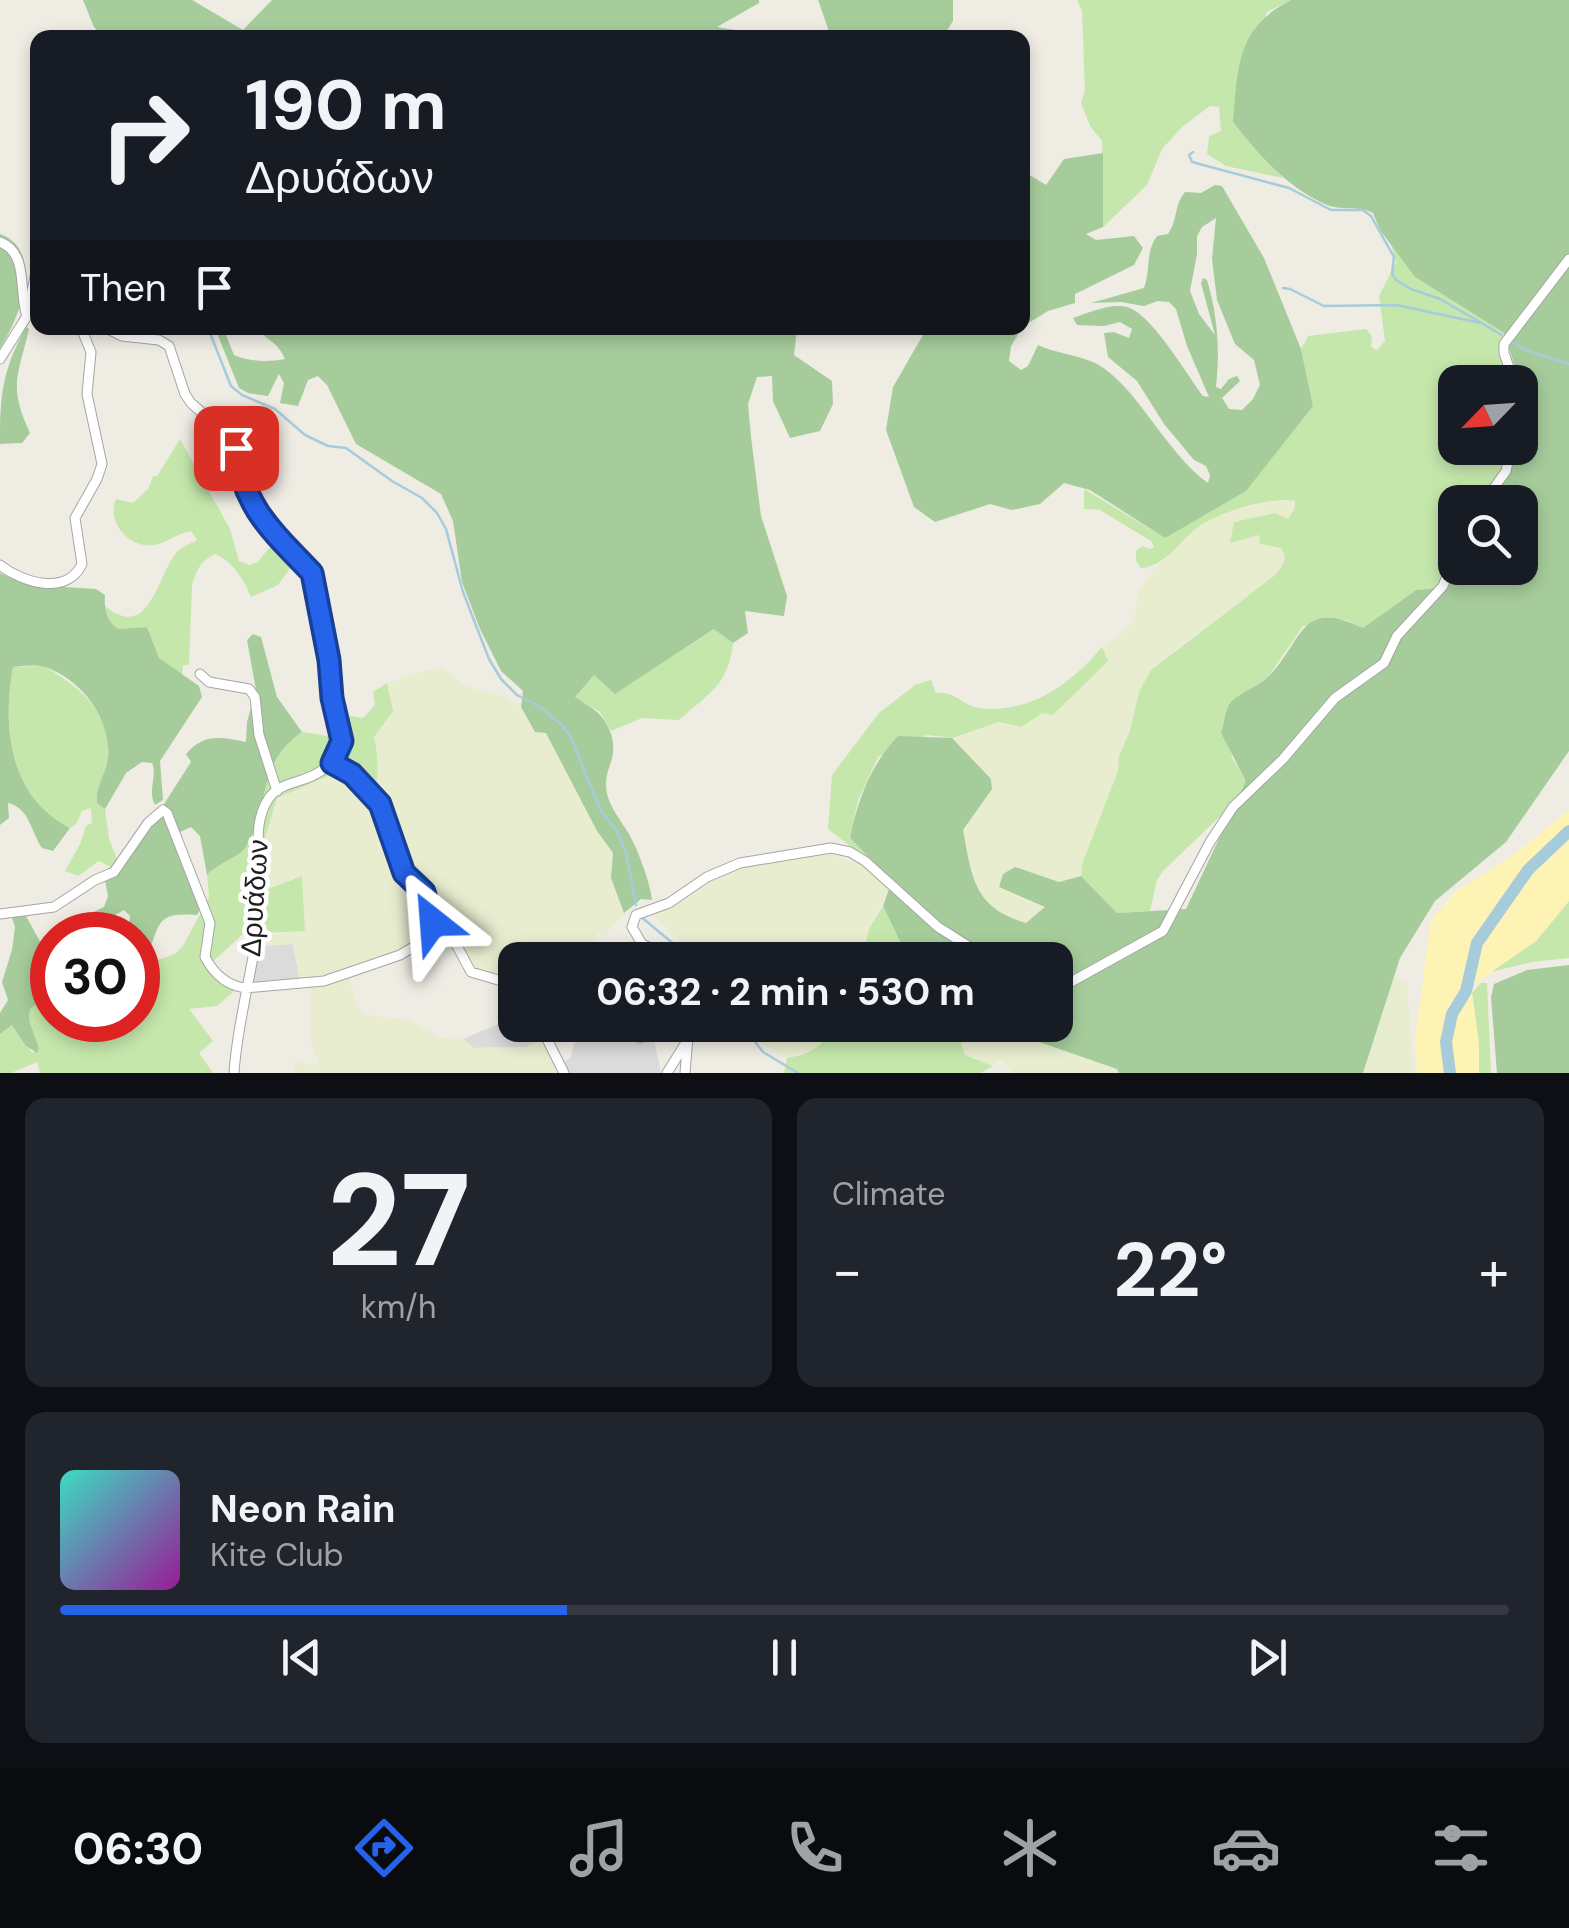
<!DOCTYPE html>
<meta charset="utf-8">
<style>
body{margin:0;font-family:"DM Sans",sans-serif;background:#20242c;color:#f1f3f6;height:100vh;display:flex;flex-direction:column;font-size:38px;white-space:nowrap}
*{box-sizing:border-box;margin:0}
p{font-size:32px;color:#9ea1a6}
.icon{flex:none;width:55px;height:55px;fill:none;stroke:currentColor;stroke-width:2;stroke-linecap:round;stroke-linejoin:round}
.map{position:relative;height:1073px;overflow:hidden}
.panel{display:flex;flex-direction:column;gap:25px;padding:25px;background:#0d0f14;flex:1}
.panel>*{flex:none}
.banner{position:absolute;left:30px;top:30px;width:1000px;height:305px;border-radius:20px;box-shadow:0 5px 15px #0003;background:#171b24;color:#f1f3f6;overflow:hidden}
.needle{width:65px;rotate:245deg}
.tools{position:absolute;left:1438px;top:365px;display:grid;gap:20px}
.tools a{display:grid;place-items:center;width:100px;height:100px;border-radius:20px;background:#171b24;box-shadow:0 5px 15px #0003;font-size:50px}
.speed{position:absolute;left:30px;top:912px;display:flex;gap:20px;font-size:50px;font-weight:700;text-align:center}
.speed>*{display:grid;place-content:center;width:130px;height:130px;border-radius:50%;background:#171b24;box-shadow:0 5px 15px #0003;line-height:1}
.speed .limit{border:15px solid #d22;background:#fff;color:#111}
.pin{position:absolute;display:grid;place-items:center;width:85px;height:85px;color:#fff;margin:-42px;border-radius:20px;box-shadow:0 5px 15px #0006}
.me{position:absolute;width:110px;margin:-55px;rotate:332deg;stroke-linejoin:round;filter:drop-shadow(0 0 8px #0008)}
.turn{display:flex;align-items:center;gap:35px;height:210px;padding:0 50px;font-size:45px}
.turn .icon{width:130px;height:130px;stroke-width:2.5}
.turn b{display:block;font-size:70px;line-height:85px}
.then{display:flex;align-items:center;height:95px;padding:0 50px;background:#0003;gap:20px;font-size:38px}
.big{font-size:75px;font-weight:700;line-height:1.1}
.panel .tile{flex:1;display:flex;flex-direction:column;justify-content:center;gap:15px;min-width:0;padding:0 35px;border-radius:20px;background:#20242c}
.panel .dial{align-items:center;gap:0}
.dial b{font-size:130px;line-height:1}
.song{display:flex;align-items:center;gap:30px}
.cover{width:120px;height:120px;border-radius:15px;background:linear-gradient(135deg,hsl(170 70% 55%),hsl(300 70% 35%))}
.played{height:10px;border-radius:5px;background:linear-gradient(90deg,#2563eb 35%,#363941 35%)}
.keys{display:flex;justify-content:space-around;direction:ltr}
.heat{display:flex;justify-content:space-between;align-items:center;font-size:55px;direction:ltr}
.panel .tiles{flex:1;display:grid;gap:25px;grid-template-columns:1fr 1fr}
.tile:last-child{grid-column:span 2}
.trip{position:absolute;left:498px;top:942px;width:575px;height:100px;border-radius:20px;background:#171b24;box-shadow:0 5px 15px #0003;font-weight:700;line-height:100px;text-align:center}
.tabs{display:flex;height:160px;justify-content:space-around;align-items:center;background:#090b0e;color:#9ea1a6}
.tabs .icon{width:70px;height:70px}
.tabs .active{color:#2563eb}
.tabs b{font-size:45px;color:#f1f3f6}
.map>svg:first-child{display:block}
.residential{fill:#dcdbdb}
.farmland{fill:#e8edd0}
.grass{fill:#c5e7ac}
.forest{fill:#a6cc9b;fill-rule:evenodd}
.sand{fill:#fcf3b5}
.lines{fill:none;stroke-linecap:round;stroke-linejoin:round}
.stream{stroke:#a6cbdb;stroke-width:2.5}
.river{stroke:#a6cbdb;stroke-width:12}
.minor-casing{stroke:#a5a5a5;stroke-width:11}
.minor{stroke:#fff;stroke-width:9}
.route-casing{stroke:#184099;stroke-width:25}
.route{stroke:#2563eb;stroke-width:18}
.labels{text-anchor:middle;stroke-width:9;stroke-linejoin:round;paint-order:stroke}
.street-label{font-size:28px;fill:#1e1e1e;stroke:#fff}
</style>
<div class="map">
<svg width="1569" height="1073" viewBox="0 0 1569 1073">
<rect width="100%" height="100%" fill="#efece4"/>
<path class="residential" d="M293 944 300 981 248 985 259 946Z
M515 1017V1025H534L538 1036 536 1042 526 1047 474 1048 464 1042 463 1039Z
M578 1025H651L661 1073H569L562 1064 571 1057Z"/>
<path class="farmland" d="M1282 498 1295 501 1296 509 1288 519 1274 513 1234 522 1260 534V544L1281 548 1285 553 1284 563 1275 576 1174 650 1139 692 1130 731 1119 756 1118 771 1082 864 1081 876 1059 882 1015 867 1016 897 1046 907 1026 923 1001 916 984 899 971 870 963 830 992 789 991 779 952 738 1000 722 1012 726 1042 712 1053 715 1108 661 1102 647 1127 629 1135 615 1138 592 1156 567 1198 527 1217 516Z
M442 668 469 688 507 697 521 707 535 732H546L597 831 613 853 611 878 624 913 603 938 598 930 592 960H515V984L472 970 407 872 372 791 376 787 377 771 374 737 392 711 387 683 426 670Z
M333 772 340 773 376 801 391 847 442 931 399 953 334 976 300 981 293 944 259 946 261 933 282 935 293 878 268 890 264 841 277 798 317 782Z
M828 853 864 866 889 888 870 927 860 960H697L652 914 685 901 720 875 744 867Z
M349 976 357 1006 364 1014 409 1020 441 1038 463 1039 474 1048 526 1047 536 1042 538 1036 562 1073H294L295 1060 314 1067 318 1061 311 1043V987Z
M1393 978 1407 984 1413 1073H1363Z
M752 1025H834L829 1037 815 1050 787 1058 760 1044Z
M969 1025H990L1117 1069 1119 1073H1013L1001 1059 993 1066 965 1055 961 1044 969 1031Z"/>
<path class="grass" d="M1077 0H1291L1267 12 1233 122 1283 178 1226 166 1207 154 1209 136 1221 131 1219 107 1210 106 1183 126 1162 149 1147 185 1103 227 1102 141 1090 126 1081 103 1085 91 1082 11Z
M1390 240 1415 277 1504 333 1500 348 1511 382H1455V448H1508L1497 479 1480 502H1455V538L1447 548 1442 576 1436 588 1416 590 1363 628 1346 620 1303 626 1268 677 1229 704 1232 758 1247 781 1238 799 1163 871 1157 880 1150 911 1117 913 1081 876 1082 864 1118 771 1119 756 1130 731 1139 692 1151 670 1274 576C1282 567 1289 559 1281 548L1260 544 1259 535 1230 543 1234 522 1275 513 1288 519 1295 508V501C1271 496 1216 513 1197 528 1177 543 1166 566 1141 568L1136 561V551L1142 546 1150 549 1154 547 1151 541 1100 510 1084 509V489L1165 538 1313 406 1301 349 1308 336 1366 329 1372 336 1371 347 1377 350 1385 341 1379 296 1396 262Z
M180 439 230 529 239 561 249 565 258 562 269 548C282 547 287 552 294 563L278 585 251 597C244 580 233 561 215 554 201 560 196 571 192 585L189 665H183L182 676 159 658 147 627 117 629 110 624 104 605C150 644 156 576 177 552 182 547 190 544 197 540L191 531C179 533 170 540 159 544 134 552 105 525 116 499L133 503 148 489 153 476H157Z
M715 629 733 643C728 686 709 693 679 720L642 718 611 731 600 712 574 698 594 675 616 693Z
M1102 647 1108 661 1053 715 1042 713 1021 727 999 722 952 738 927 735 878 757 858 800 850 838 867 855 850 846 828 829 832 775 879 713 915 685 931 680 936 693C955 691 962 705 979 708 1029 715 1072 683 1102 647Z
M43 666C78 685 112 712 108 757 107 774 95 785 97 803L105 809 109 839 119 864 115 869 99 861 78 876 65 871 80 844 86 826 92 823 91 808 82 811 76 824 70 828C9 797 2 727 13 667Z
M387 683 393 711 374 737C377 751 381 781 372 791 359 789 349 773 336 773 333 773 286 795 277 798L264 841 268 889 302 876 305 931 261 933 255 923 208 966 234 991 217 1006 189 1009 213 1041 199 1053 213 1073H40L37 1062 11 1073H0V1034L12 1025 32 1053 39 1048 29 1020 30 1009 52 993V1020H138V967L175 954 183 946 209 897 207 875C218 863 238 858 245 848 272 806 255 764 302 732L328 736 346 715 363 718 375 705 373 692Z
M1569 901V958L1532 962 1486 973 1536 941Z
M883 906 909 960H860L870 927Z
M1481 983H1487L1491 1073H1479V1043L1472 993Z
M834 1025H969V1031L961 1044 965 1055 993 1066 981 1073H784L787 1058C809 1055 825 1046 834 1025Z"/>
<path class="forest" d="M83 0H192L243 30 272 0H759V3L717 27 742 31 749 37 105 38 94 27Z
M818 0H953V21L943 37H831Z
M1291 0H1569V751L1506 842 1435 901 1400 958 1363 1073H1119L1117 1069 990 1025H1055V960H909L883 906 892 881 850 838C858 799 870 766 898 736L952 738 991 779 992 789 963 830C972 878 974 908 1026 923L1045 907 999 887 1003 874 1015 867 1059 882 1081 876 1117 913 1186 909 1246 781 1221 733C1224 725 1225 710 1230 703 1240 692 1258 687 1269 676 1304 640 1299 598 1363 628L1416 590 1447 587 1455 567 1520 568V502H1488L1515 448H1520V382L1504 333 1415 277 1380 230 1373 213C1358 205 1343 211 1327 205 1287 188 1259 155 1233 122 1238 67 1236 28 1291 0Z
M1103 153V227L1086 234 1096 240 1134 236 1143 248 1134 265 1075 294V303L1048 311 1022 327 1023 171 1046 185 1064 159Z
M1215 185 1222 186 1264 258 1301 349 1313 406 1246 491 1165 538 1090 490 1064 483 1040 504 1012 510 990 504 935 522 914 507 886 430 893 387 927 328H1022L1011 346 1009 361 1021 370 1028 366 1038 345C1057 354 1080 355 1097 364 1136 385 1166 453 1208 483L1210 475 1206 466 1194 460 1164 424 1137 381 1108 357 1104 333 1114 332 1129 338 1132 329 1120 322 1104 326 1077 325 1073 318C1089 313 1109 303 1127 307 1151 313 1187 375 1203 396L1209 397 1187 346 1176 309 1169 302 1158 301 1144 306 1121 302 1091 303 1144 288C1151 269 1145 253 1157 236L1168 234C1178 220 1174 205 1185 192L1201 193ZM1216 218 1212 259 1217 300 1235 344 1254 360 1260 385 1253 399 1242 410 1229 409 1222 398 1240 381 1237 376 1229 379 1221 389 1216 387C1220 349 1218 317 1207 280L1203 278 1201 283 1215 335 1199 314 1190 291 1197 254V236L1202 227Z
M0 234C46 250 19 320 0 348Z
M26 327 29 329C18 377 8 385 30 433L22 443 0 444C0 395 2 371 26 327Z
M215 328H223L234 355C250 362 269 362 285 359 277 340 266 341 257 328H797L794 355 832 381 833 404 820 431 790 438 773 401 772 376 757 377 748 404 751 437 761 516 787 596 784 616 745 611 748 633 733 643 714 629 615 694 594 675 575 697C589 707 601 711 608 727 623 758 601 767 607 794 611 809 621 821 629 834 638 850 650 882 652 900L641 899 624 913 611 878 613 853 597 831 546 733 535 732 521 707 523 691 501 671 480 629 462 582 453 521 441 494 356 444 327 385 318 376 308 380 298 406 280 403 284 383 279 374 268 396 248 393 239 388Z
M0 573 29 585 96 589 105 595C104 608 106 621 118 629L147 627 159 658 199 686 202 697 160 761 163 800 155 805C147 790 158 776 152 763L142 762 126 773 105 809 97 803C95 785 106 775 108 758 112 719 81 679 45 667 35 664 23 666 13 667 2 727 9 797 70 828L53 851 42 848C31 832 30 808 8 803L9 818 0 825Z
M253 634 261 637 277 697 302 732C255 764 272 806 245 848 238 858 218 863 207 875L200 836 191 827 180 832 164 804 191 762 186 754C204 733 221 737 246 742L247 722 256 690 247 640Z
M161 814 165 817 203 905 197 915C155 912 161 923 147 956L150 961 138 967V935H114L129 927 130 916 124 910C105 921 75 941 53 931L104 907 108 896 105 880 124 865Z
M24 913C34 928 39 945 52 956V993L30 1009 29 1020 39 1048 37 1053 26 1046 12 1025 0 1034V1013L8 1000 2 982 12 950 15 927 11 915Z
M1569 965V1073H1497L1491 997 1494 984 1527 970Z"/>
<path class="sand" d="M1569 810V901L1536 941 1474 984 1472 993 1479 1043V1073H1417L1415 1038 1431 920 1456 891 1511 857Z"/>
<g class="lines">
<path class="stream" d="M1193 152 1189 155 1192 162 1289 188 1331 210H1363L1371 216 1394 257 1392 274 1396 280 1411 289 1440 299 1502 335
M1283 288 1290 289 1324 306 1397 305 1480 323
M208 328 231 386 242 395 275 409 305 435 328 446 346 448 392 481 422 498 437 513 446 529 463 592 489 659 501 679 517 695 540 707 563 726 571 738 601 811 617 831 626 853 636 905
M1512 342 1526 350 1569 364
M640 916 693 960
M742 1025 763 1052 798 1073"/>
<path class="river" d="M1450 1073 1446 1042 1452 1014 1466 991 1477 943 1528 870 1569 831"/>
<g class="minor-casing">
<path id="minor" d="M0 242C28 253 19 288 26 313
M106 328 122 336 159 340 169 346 185 394 191 403 233 440 243 484 263 524 312 573 342 745C322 789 284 775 269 798 252 823 260 853 260 881 262 946 238 1008 234 1073
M0 359 27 316 38 262
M1514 382 1504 353V344L1569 259
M1484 502 1506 471 1511 448
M0 565C23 583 67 596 82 564L75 518 97 479 102 464 87 394 91 352 81 328
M200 674 209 682 249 689 255 697 259 735 277 791
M332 763 352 774 380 804 404 873 421 887 430 917 457 946 471 972 515 985
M0 914 54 907 95 880 114 872 148 823 163 810 167 813 210 923 205 957C214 974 227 986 246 988L324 981 400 955 430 937H449
M675 960 642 944 632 927 636 915 669 903 707 877 740 863 831 848 850 852 865 861 938 927 990 960
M1055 984 1071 982 1163 931 1210 842 1233 807 1283 759 1335 698 1384 663 1397 636 1443 586 1455 555
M540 1025 564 1073
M634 1025 640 1038 656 1025
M667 1073 687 1041
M685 1073 689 1025"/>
</g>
<use href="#minor" class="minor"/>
</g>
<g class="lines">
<g class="route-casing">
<path id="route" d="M236 448C243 508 274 533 312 573L329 660 332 698 342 741 332 763 352 774 380 804 404 873 424 892 433 922"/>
</g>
<use href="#route" class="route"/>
</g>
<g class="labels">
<g class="street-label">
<text transform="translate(254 898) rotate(-86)" y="10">Δρυάδων</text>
</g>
</g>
</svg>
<div class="tools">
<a><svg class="needle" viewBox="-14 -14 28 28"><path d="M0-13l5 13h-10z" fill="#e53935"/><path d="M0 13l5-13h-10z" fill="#9ea1a6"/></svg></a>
<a><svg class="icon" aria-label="search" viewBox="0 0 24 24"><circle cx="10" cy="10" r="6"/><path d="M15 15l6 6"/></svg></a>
</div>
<div class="speed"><div class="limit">30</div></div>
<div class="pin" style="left:236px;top:448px;background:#d93025"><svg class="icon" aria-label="arrive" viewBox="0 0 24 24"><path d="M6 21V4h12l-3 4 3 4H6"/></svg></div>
<svg class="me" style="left:433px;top:922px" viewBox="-20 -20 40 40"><path d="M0-17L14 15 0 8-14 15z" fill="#2563eb" stroke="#fff" stroke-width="4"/></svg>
<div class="trip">06:32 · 2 min · 530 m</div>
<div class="banner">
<div class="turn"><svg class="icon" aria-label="right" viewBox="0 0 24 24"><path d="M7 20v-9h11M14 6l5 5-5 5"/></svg><div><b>190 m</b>Δρυάδων</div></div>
<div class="then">Then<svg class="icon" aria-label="arrive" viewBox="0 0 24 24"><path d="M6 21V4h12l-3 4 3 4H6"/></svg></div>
</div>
</div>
<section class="panel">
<div class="tiles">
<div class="tile dial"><b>27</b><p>km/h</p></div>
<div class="tile"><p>Climate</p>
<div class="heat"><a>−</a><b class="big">22°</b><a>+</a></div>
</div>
<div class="tile">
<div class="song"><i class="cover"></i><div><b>Neon Rain</b><p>Kite Club</p></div></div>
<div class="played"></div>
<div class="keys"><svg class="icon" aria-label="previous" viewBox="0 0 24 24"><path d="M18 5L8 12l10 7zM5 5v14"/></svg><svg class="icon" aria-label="pause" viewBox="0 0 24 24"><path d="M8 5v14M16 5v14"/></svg><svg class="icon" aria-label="next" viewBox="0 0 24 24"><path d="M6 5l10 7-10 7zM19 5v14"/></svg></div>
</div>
</div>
</section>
<nav class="tabs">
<b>06:30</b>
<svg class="icon active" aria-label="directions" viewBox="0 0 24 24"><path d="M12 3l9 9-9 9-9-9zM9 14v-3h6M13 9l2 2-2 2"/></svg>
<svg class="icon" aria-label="music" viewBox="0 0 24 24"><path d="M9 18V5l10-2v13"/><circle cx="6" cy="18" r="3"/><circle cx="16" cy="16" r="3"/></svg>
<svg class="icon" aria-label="phone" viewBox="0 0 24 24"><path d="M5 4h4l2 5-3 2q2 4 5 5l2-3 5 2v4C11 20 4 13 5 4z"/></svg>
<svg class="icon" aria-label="climate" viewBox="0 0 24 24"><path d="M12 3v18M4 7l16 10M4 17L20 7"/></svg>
<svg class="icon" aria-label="car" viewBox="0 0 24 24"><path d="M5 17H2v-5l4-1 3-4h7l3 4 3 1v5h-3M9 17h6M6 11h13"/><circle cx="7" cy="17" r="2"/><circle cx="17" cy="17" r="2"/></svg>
<svg class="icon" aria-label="filters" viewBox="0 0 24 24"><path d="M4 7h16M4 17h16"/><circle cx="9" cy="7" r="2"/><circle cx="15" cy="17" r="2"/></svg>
</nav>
